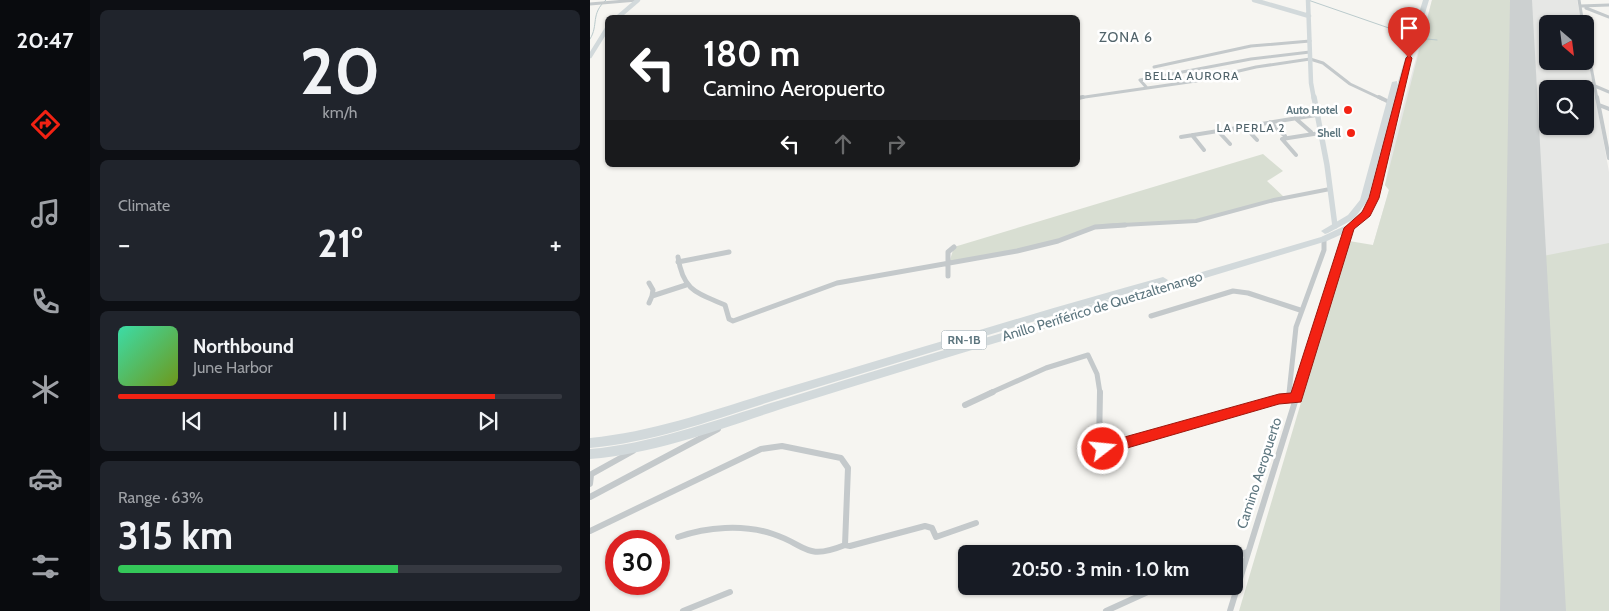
<!DOCTYPE html>
<meta charset="utf-8">
<style>
body{margin:0;font-family:Cabin,sans-serif;background:#20242c;color:#f1f3f6;height:100vh;display:flex;flex-direction:column;font-size:19px;white-space:nowrap}
*{box-sizing:border-box;margin:0}
p{font-size:16px;color:#9ea1a6}
.icon{flex:none;width:28px;height:28px;fill:none;stroke:currentColor;stroke-width:2;stroke-linecap:round;stroke-linejoin:round}
.map{position:relative;flex:1;overflow:hidden}
.drawer{display:flex;flex-direction:column;gap:10px;padding:10px;background:#0d0f14;width:500px}
.drawer>*{flex:none}
.top-card{position:absolute;left:15px;top:15px;width:475px;height:152px;border-radius:8px;box-shadow:0 1px 4px #0004;background:#202124;color:#fff;overflow:hidden}
.needle{width:32px;rotate:152deg}
.controls{position:absolute;left:949px;top:15px;display:grid;gap:10px}
.controls a{display:grid;place-items:center;width:55px;height:55px;border-radius:8px;background:#171b24;box-shadow:0 1px 4px #0004;font-size:25px}
.speed{position:absolute;left:15px;top:530px;display:flex;gap:10px;font-size:25px;font-weight:700;text-align:center}
.speed>*{display:grid;place-content:center;width:65px;height:65px;border-radius:50%;background:#171b24;box-shadow:0 1px 4px #0004;line-height:1}
.speed .limit{border:8px solid #d22;background:#fff;color:#111}
.pin{position:absolute;display:grid;place-items:center;width:42px;height:42px;color:#fff;margin:-51px -21px;border-radius:50% 50% 50% 0;rotate:-45deg;box-shadow:0 0 5px #0007}
.pin .icon{rotate:45deg}
.me{position:absolute;width:55px;margin:-28px;rotate:74deg;stroke-linejoin:round;filter:drop-shadow(0 0 4px #0008)}
.turn{display:flex;align-items:center;gap:18px;height:105px;padding:0 15px;font-size:22px}
.turn .icon{width:65px;height:65px;stroke-width:2.5}
.turn b{display:block;font-size:35px;line-height:42px}
.lanes{display:flex;align-items:center;height:48px;padding:0 15px;background:#0003;justify-content:center;gap:25px;direction:ltr}
.lanes .off{opacity:.35}
.big{font-size:38px;font-weight:700;line-height:1.1}
.drawer .widget{flex:1;display:flex;flex-direction:column;justify-content:center;gap:8px;min-width:0;padding:0 18px;border-radius:8px;background:#20242c}
.drawer .dial{align-items:center;gap:0}
.dial b{font-size:65px;line-height:1}
.song{display:flex;align-items:center;gap:15px}
.cover{width:60px;height:60px;border-radius:8px;background:linear-gradient(135deg,hsl(160 70% 55%),hsl(80 70% 35%))}
.played{height:5px;border-radius:2px;background:linear-gradient(90deg,#f32213 85%,#363941 85%)}
.keys{display:flex;justify-content:space-around;direction:ltr}
.heat{display:flex;justify-content:space-between;align-items:center;font-size:28px;direction:ltr}
.charge{height:8px;border-radius:4px;background:linear-gradient(90deg,#34c759 63%,#363941 0)}
.trip{position:absolute;left:368px;top:545px;width:285px;height:50px;border-radius:8px;background:#171b24;box-shadow:0 1px 4px #0004;font-weight:700;line-height:50px;text-align:center}
main{display:flex;flex:1;min-height:0}
.menu{display:flex;flex-direction:column;width:90px;justify-content:space-around;align-items:center;background:#090b0e;color:#9ea1a6}
.menu .icon{width:35px;height:35px}
.menu .active{color:#f32213}
.menu b{font-size:22px;color:#f1f3f6}
.map>svg:first-child{display:block}
.built{fill:#e6e7e5;fill-rule:evenodd}
.green{fill:#d8ded2}
.lines{fill:none;stroke-linecap:round;stroke-linejoin:round}
.stream{stroke:#bacacc;stroke-width:1}
.taxiway{fill:#ccd0d0;fill-rule:evenodd}
.runway{fill:#ccd0d0;fill-rule:evenodd}
.street-far3{stroke:#c4c9cb;stroke-width:3}
.street-far2{stroke:#c4c9cb;stroke-width:4}
.street-far1{stroke:#c4c9cb;stroke-width:5}
.street{stroke:#c4c9cb;stroke-width:6}
.secondary-far1{stroke:#d2d9db;stroke-width:4.5}
.secondary{stroke:#d2d9db;stroke-width:5.5}
.highway{fill:#d2d9db;fill-rule:evenodd}
.route{fill:#f32213;stroke:#9e160c}
.poi-dot{fill:#f32213;stroke:#fff;stroke-width:2}
.labels{text-anchor:middle;stroke-width:5;stroke-linejoin:round;paint-order:stroke}
.far-poi-label{font-size:11px;font-weight:bold;fill:#5d767f;stroke:#fff;text-anchor:end}
.far-neighbourhood-label{font-size:12px;letter-spacing:1px;fill:#50636a;stroke:#fff}
.shield{fill:#fff;stroke:#8e9fa5;stroke-width:1}
.shield-label{font-size:12px;font-weight:bold;fill:#5d767f}
.far-quarter-label{font-size:14px;letter-spacing:1px;fill:#50636a;stroke:#fff}
.street-label{font-size:14px;fill:#5d767f;stroke:#fff}
</style>
<main>
<nav class="menu">
<b>20:47</b>
<svg class="icon active" aria-label="directions" viewBox="0 0 24 24"><path d="M12 3l9 9-9 9-9-9zM9 14v-3h6M13 9l2 2-2 2"/></svg>
<svg class="icon" aria-label="music" viewBox="0 0 24 24"><path d="M9 18V5l10-2v13"/><circle cx="6" cy="18" r="3"/><circle cx="16" cy="16" r="3"/></svg>
<svg class="icon" aria-label="phone" viewBox="0 0 24 24"><path d="M5 4h4l2 5-3 2q2 4 5 5l2-3 5 2v4C11 20 4 13 5 4z"/></svg>
<svg class="icon" aria-label="climate" viewBox="0 0 24 24"><path d="M12 3v18M4 7l16 10M4 17L20 7"/></svg>
<svg class="icon" aria-label="car" viewBox="0 0 24 24"><path d="M5 17H2v-5l4-1 3-4h7l3 4 3 1v5h-3M9 17h6M6 11h13"/><circle cx="7" cy="17" r="2"/><circle cx="17" cy="17" r="2"/></svg>
<svg class="icon" aria-label="filters" viewBox="0 0 24 24"><path d="M4 7h16M4 17h16"/><circle cx="9" cy="7" r="2"/><circle cx="15" cy="17" r="2"/></svg>
</nav>
<section class="drawer">
<div class="widget dial"><b>20</b><p>km/h</p></div>
<div class="widget"><p>Climate</p>
<div class="heat"><a>−</a><b class="big">21°</b><a>+</a></div>
</div>
<div class="widget">
<div class="song"><i class="cover"></i><div><b>Northbound</b><p>June Harbor</p></div></div>
<div class="played"></div>
<div class="keys"><svg class="icon" aria-label="previous" viewBox="0 0 24 24"><path d="M18 5L8 12l10 7zM5 5v14"/></svg><svg class="icon" aria-label="pause" viewBox="0 0 24 24"><path d="M8 5v14M16 5v14"/></svg><svg class="icon" aria-label="next" viewBox="0 0 24 24"><path d="M6 5l10 7-10 7zM19 5v14"/></svg></div>
</div>
<div class="widget"><p>Range · 63%</p><b class="big">315 km</b><div class="charge"></div></div>
</section>
<div class="map">
<svg width="1019" height="611" viewBox="0 0 1019 611">
<rect width="100%" height="100%" fill="#f6f5f1"/>
<path class="built" d="M842 0H987L992 24H958V61H995V40L1019 172V611H650L783 245 799 190 795 185 802 146ZM958 89H995V126H958Z"/>
<path class="green" d="M842 0H926L924 611H649L759 241 783 245 799 190 795 185Z
M673 154 693 171 677 181 695 198 622 218 567 224 505 227 463 243 359 263 364 247Z
M1019 243V611H961L948 257Z"/>
<g class="lines">
<path class="stream" d="M718 0 822 36
M827 38 847 40
M0 39C9 25 0 14 16 0"/>
<path class="taxiway" d="M927 0H935V1L931 4Z"/>
<path class="runway" d="M920 0H942L976 611H910Z"/>
<path class="street-far3" d="M989 0 993 24
M0 4 47 0
M990 6 1019 5
M996 8 1019 17
M995 34 1007 99
M564 67 661 46 720 41
M1005 86 1019 92
M557 88 550 80 661 59 720 52
M488 98 606 81 666 67 720 59 733 63 760 84 792 99"/>
<path class="street-far2" d="M789 97 799 102
M1007 97 1019 158
M488 98 493 97
M1009 105 1019 109
M705 118 721 132
M680 122 695 136
M654 126 667 140
M628 131 640 144
M602 135 614 150
M591 137 726 115
M706 155 692 139 730 133
M514 226 606 221 684 200 740 189"/>
<path class="street-far1" d="M88 257C93 291 107 293 135 305L139 319 143 321 247 283 427 251 468 241 505 227 535 225
M88 262 139 252
M358 276V252L364 247
M59 283 63 290 62 296
M59 303 62 296 96 285
M561 316 643 291 658 293 710 310
M400 393 456 368 498 355 507 374 510 393
M699 393 706 327 734 250V239
M708 393 759 228"/>
<path class="street" d="M510 392 509 445 513 449 689 399 706 398
M699 398 700 392
M375 405 403 392
M0 475 43 451
M0 484 1 475
M0 497 128 429
M0 531 171 449 192 446 251 458 258 468 255 545C215 561 217 545 183 534 153 524 117 527 88 537
M255 545 260 546 335 526 342 528 346 537 386 523
M644 557 657 552
M93 611 140 592
M516 611 571 586
M640 611 708 392"/>
<path class="secondary-far1" d="M664 0 719 16
M718 0 721 83 724 99
M27 18 48 0
M0 56 18 27"/>
<path class="secondary" d="M724 97 737 165 745 226"/>
<path class="highway" d="M833 0H839L811 94 786 204C771 227 761 230 737 241L477 320 467 325C376 351 285 380 194 408 130 429 68 453 0 459V449C66 443 127 419 191 400 280 372 370 345 460 319L469 314 731 237 761 223 778 204 794 139 778 200 764 219 738 233 735 234 731 231 758 215 770 200 802 82 807 81V85Z
M573 277 578 280 576 282C453 318 330 356 208 393 138 414 73 441 0 448V438C71 431 134 406 202 386 325 350 449 311 573 277Z"/>
</g>
<path class="route" d="M819 55 822 58 789 198 780 216 764 229 711 402 689 404 513 455 508 453 506 449 508 444 513 443 689 394 701 393 754 228 772 212 779 198 816 58Z"/>
<g class="poi-dot">
<circle cx="758" cy="110" r="5"/>
<circle cx="761" cy="133" r="5"/>
</g>
<g class="labels">
<g class="far-poi-label">
<text x="748" y="114">Auto Hotel</text>
<text x="751" y="137">Shell</text>
</g>
<g class="far-neighbourhood-label">
<text x="602" y="80">BELLA AURORA</text>
<text x="661" y="132">LA PERLA 2</text>
</g>
<rect class="shield" x="351.5" y="330.5" width="45" height="19" rx="4"/>
<g class="shield-label">
<text x="374" y="344">RN-1B</text>
</g>
<g class="far-quarter-label">
<text x="536" y="42">ZONA 6</text>
</g>
<g class="street-label">
<text transform="translate(512 306) rotate(-17)" y="5">Anillo Periférico de Quetzaltenango</text>
<text transform="translate(669 473) rotate(-72)" y="5">Camino Aeropuerto</text>
</g>
</g>
</svg>
<div class="controls">
<a><svg class="needle" viewBox="-14 -14 28 28"><path d="M0-13l5 13h-10z" fill="#e53935"/><path d="M0 13l5-13h-10z" fill="#9ea1a6"/></svg></a>
<a><svg class="icon" aria-label="search" viewBox="0 0 24 24"><circle cx="10" cy="10" r="6"/><path d="M15 15l6 6"/></svg></a>
</div>
<div class="speed"><div class="limit">30</div></div>
<div class="pin" style="left:819px;top:58px;background:#d93025"><svg class="icon" aria-label="arrive" viewBox="0 0 24 24"><path d="M6 21V4h12l-3 4 3 4H6"/></svg></div>
<svg class="me" style="left:513px;top:449px" viewBox="-20 -20 40 40"><circle r="17" fill="#f32213" stroke="#fff" stroke-width="3"/><path d="M0-11L8 9 0 5-8 9z" fill="#fff"/></svg>
<div class="trip">20:50 · 3 min · 1.0 km</div>
<div class="top-card">
<div class="turn"><svg class="icon" aria-label="left" viewBox="0 0 24 24"><path d="M17 20v-9H6M10 6l-5 5 5 5"/></svg><div><b>180 m</b>Camino Aeropuerto</div></div>
<div class="lanes"><svg class="icon" aria-label="left" viewBox="0 0 24 24"><path d="M17 20v-9H6M10 6l-5 5 5 5"/></svg><svg class="icon off" aria-label="ahead" viewBox="0 0 24 24"><path d="M12 20V5M6 11l6-6 6 6"/></svg><svg class="icon off" aria-label="right" viewBox="0 0 24 24"><path d="M7 20v-9h11M14 6l5 5-5 5"/></svg></div>
</div>
</div>
</main>
